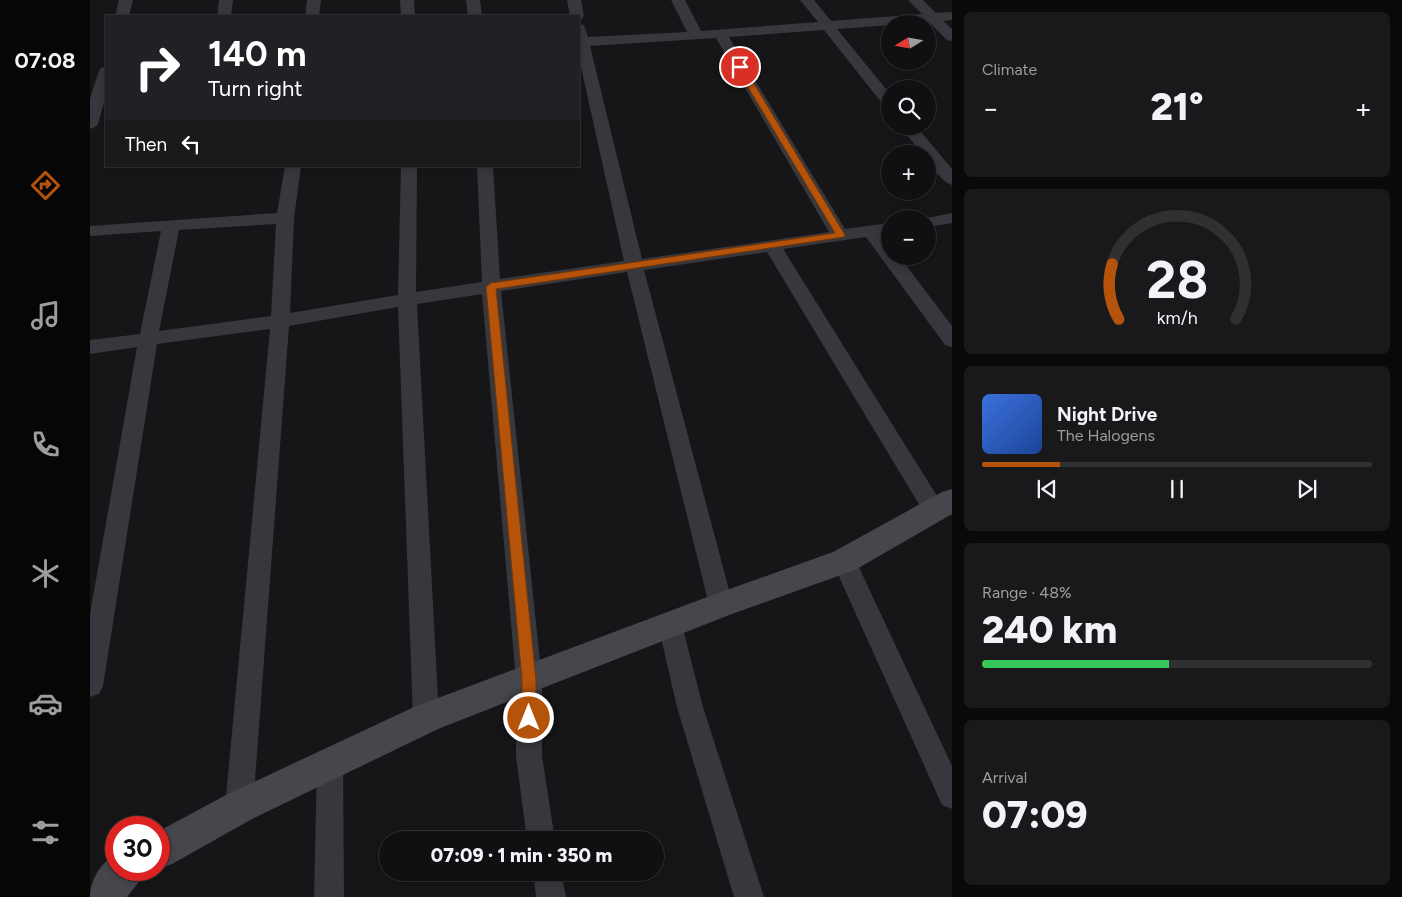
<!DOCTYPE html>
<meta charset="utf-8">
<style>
body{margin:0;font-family:Figtree,sans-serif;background:#19191b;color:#f1f3f6;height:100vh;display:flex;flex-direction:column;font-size:19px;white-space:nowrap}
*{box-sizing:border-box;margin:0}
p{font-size:16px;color:#9c9d9f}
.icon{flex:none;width:28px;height:28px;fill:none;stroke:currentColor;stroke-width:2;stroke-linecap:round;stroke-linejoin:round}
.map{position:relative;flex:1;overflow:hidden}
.panel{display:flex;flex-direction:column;gap:12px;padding:12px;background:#09090a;width:450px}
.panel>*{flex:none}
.banner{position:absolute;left:15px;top:15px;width:475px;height:152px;border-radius:0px;box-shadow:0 2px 8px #0003,0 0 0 1px #303032;background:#202124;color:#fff;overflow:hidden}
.needle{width:32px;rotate:259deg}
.controls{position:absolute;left:791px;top:15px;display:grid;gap:10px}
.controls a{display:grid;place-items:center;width:55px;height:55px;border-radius:50%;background:#101012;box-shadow:0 2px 8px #0003,0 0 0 1px #303032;font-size:25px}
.speed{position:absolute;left:15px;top:816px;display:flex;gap:10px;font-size:25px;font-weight:700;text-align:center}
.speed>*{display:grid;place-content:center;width:65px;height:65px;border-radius:50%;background:#101012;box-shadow:0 2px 8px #0003,0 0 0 1px #303032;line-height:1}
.speed .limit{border:8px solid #d22;background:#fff;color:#111}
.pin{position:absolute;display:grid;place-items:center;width:42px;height:42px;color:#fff;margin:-21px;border:2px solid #fff;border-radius:50%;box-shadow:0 1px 5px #0007}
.me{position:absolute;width:55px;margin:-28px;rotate:0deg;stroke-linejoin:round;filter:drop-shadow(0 0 4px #0008)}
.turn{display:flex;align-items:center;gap:18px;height:105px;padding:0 20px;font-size:22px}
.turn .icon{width:65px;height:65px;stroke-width:2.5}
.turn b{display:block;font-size:35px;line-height:42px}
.then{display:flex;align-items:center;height:48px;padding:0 20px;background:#0003;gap:10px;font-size:19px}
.big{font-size:38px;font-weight:800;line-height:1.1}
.panel .card{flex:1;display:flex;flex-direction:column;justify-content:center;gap:8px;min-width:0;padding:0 18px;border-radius:8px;background:#19191b}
.panel .dial{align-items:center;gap:0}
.dial svg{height:130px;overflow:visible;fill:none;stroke:#303032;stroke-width:7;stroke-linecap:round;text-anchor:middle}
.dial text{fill:#f1f3f6;stroke:none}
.song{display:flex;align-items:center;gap:15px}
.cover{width:60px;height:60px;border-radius:8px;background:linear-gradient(135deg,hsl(220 70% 55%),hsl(220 70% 35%))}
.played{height:5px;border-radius:2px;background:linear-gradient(90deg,#b45309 20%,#303032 20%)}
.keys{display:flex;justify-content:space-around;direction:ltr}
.heat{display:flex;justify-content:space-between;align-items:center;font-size:28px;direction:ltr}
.charge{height:8px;border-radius:4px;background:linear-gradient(90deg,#34c759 48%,#303032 0)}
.trip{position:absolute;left:289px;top:831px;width:285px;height:50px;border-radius:25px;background:#101012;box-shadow:0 2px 8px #0003,0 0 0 1px #303032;font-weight:800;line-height:50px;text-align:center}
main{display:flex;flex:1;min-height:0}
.tab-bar{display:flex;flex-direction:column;width:90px;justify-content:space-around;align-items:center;background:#060607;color:#9c9d9f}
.tab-bar .icon{width:35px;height:35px}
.tab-bar .on{color:#b45309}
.tab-bar b{font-size:22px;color:#f1f3f6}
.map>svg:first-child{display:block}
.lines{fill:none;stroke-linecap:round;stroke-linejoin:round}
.street{fill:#37383d;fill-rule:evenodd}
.secondary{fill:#45474d;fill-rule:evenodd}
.route{fill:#b45309;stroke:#753606}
</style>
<main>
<nav class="tab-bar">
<b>07:08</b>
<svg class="icon on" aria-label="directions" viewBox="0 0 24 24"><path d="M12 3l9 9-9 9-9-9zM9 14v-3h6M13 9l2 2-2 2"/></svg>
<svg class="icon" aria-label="music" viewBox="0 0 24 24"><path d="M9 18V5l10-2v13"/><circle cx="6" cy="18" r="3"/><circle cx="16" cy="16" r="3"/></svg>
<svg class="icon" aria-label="phone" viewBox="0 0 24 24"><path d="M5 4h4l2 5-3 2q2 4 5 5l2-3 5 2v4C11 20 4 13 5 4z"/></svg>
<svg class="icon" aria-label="climate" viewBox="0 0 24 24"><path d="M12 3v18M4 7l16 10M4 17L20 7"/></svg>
<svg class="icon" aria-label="car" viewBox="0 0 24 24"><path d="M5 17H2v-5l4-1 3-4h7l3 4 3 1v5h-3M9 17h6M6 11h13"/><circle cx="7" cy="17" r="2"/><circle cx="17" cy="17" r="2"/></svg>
<svg class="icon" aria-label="filters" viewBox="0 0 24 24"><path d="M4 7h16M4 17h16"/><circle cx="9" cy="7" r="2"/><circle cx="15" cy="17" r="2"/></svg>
</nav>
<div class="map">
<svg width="862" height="897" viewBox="0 0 862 897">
<rect width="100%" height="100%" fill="#161618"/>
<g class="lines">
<path class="street" d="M29 0H43L39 16H25Z
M129 0H143L141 16H127Z
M217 0H231L229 16H215Z
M310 0H324L325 16H311Z
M376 0H390L392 16H378Z
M477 0H491L494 16 492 19 489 20V16H480Z
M581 0H595L611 31 728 22 710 0H724L741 21 832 14 818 0H833L846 13 862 12V20L853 21 862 29V41L857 40 839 22 747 29 800 94V109L795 107 734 30 639 37 755 229 800 223V233L792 234 800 245V256H809L862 326V347L855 345 776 237 693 249 852 504 855 510 852 516 844 519 836 516 677 252 554 270 643 605 640 612 631 615 622 612 619 605 537 272 411 291 452 680V756L465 840H437L426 756V680L392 294 327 304 349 718 345 726 336 730 327 726 323 718 308 307 199 326 163 807 159 816 149 820 139 816 135 807 180 329 67 344 13 686 9 694 0 697V614L47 347 0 354V340L50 334 71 231 0 236V226L187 213 195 166H211L204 218 200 313 308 295 311 166H327L326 292 392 282 387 166H403L410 279 534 261 489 58V24L494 25 498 37 597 32ZM626 38 739 232 552 259 500 46ZM186 224 181 316 69 331 89 230Z
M16 67V95L8 124 5 127 0 129V99L9 71 11 68Z
M810 126H826L862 169V185C852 182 838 164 838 154H832Z
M862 213V223L838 227V219H832Z
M754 552 762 554 766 561 862 766V809L852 805 742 561 746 554Z
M580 615 589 618 592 625 613 707 674 897H644L587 707 568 625 571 618Z
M240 752 250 756 253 765 254 897H224L227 765 230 756Z
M443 872H471L476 897H446Z"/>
<path class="secondary" d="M862 489V514L765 570 642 614 348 729 162 819 82 864 69 869V831L136 795 324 707 620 596 743 552 852 492Z
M26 855V870H54L48 883 37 897H0C0 881 11 861 26 855Z"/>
</g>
<path class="route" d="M650 65 654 67 755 235 754 237 406 289 446 680V718L444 722 439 724 434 722 432 718V680L396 287 401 283 745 233 646 67Z"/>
</svg>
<div class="controls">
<a><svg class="needle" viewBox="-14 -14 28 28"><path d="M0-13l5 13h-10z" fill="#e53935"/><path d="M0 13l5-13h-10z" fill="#9c9d9f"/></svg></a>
<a><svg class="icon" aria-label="search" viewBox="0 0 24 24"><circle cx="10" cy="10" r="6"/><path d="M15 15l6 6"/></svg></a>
<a>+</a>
<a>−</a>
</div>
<div class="speed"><div class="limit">30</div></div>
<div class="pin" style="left:650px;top:67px;background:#d93025"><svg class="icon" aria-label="arrive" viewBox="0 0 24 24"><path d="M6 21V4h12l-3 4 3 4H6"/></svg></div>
<svg class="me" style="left:439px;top:718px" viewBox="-20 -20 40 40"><circle r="17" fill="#b45309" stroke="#fff" stroke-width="3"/><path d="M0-11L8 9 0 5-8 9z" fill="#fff"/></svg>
<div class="trip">07:09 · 1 min · 350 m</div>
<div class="banner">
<div class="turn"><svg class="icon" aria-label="right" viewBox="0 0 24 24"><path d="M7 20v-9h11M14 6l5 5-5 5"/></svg><div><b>140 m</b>Turn right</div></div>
<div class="then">Then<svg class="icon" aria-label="left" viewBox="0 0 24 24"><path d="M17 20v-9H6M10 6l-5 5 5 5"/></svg></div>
</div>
</div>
<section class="panel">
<div class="card"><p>Climate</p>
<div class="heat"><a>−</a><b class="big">21°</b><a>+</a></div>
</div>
<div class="card dial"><svg viewBox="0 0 100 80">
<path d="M14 69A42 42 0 1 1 86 69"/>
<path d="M14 69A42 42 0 0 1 10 35" stroke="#b45309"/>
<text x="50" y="56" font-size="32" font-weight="700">28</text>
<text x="50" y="72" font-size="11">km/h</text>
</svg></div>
<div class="card">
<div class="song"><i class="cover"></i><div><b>Night Drive</b><p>The Halogens</p></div></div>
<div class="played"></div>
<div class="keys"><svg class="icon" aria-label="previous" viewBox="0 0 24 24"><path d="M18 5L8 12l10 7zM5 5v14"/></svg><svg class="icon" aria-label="pause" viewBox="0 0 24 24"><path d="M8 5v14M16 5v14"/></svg><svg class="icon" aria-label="next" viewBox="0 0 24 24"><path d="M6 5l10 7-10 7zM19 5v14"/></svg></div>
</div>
<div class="card"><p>Range · 48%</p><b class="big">240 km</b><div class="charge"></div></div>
<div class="card"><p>Arrival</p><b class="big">07:09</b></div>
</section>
</main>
